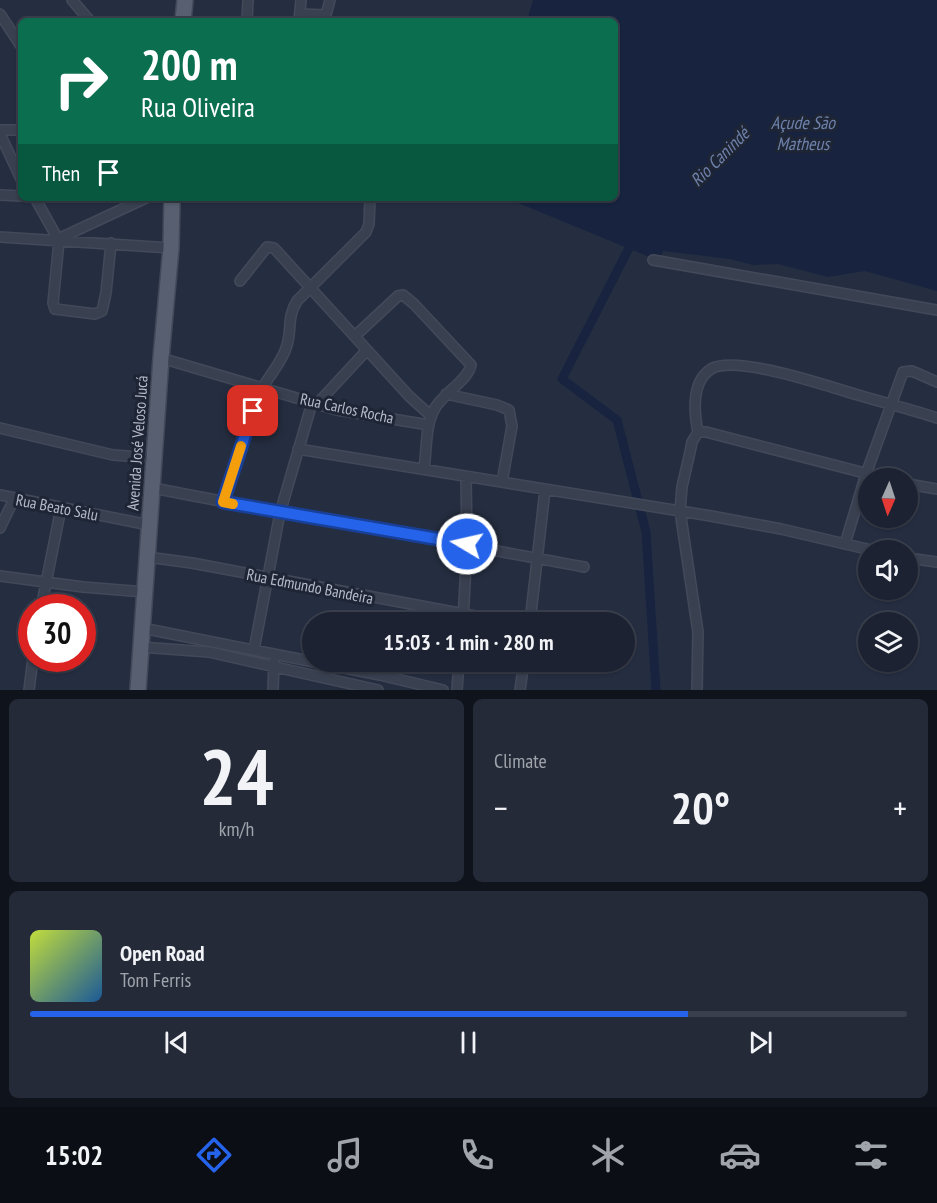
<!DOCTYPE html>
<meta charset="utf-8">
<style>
body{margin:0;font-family:"PT Sans Narrow",sans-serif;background:#252a39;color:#f1f3f6;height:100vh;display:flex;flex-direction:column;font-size:22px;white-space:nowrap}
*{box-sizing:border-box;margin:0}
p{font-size:20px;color:#a0a4ab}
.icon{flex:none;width:33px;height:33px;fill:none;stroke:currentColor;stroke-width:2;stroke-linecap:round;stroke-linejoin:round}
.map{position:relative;height:690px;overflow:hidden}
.details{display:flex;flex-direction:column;gap:9px;padding:9px;background:#0f131b;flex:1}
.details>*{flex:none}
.hud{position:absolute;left:18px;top:18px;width:600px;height:183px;border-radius:9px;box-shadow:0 2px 4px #0004,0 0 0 2px #3a3f4d;background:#0b6e4f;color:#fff;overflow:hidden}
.needle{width:39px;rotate:183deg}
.buttons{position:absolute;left:858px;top:468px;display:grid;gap:12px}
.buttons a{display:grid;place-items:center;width:60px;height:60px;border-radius:50%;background:#1c2231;box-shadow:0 2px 4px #0004,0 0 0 2px #3a3f4d;font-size:30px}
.speed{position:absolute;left:18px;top:594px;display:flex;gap:12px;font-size:30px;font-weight:700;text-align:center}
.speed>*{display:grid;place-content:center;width:78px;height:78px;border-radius:50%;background:#1c2231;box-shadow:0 2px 4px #0004,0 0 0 2px #3a3f4d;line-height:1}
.speed .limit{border:9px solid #d22;background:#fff;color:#111}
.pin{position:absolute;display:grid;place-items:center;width:51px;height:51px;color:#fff;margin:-26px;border-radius:12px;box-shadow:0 3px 9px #0006}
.me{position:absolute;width:66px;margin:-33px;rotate:279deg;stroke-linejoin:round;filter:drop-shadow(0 0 4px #0008)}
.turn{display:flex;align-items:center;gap:21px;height:126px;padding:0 24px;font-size:27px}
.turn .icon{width:78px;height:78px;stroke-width:2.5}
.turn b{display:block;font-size:42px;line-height:51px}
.then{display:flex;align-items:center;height:57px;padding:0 24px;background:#0003;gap:12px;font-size:22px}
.big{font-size:45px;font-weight:800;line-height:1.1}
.details .card{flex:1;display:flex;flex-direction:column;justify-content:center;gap:9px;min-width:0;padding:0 21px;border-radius:9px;background:#252a39}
.details .dial{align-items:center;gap:0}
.dial b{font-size:78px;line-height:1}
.song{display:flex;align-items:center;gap:18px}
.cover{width:72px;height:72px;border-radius:9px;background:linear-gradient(135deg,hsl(70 70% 55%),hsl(210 70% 35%))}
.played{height:6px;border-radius:3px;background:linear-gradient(90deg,#2563eb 75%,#3a3f4d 75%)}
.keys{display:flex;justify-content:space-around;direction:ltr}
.heat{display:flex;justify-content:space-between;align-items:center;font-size:33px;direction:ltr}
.details .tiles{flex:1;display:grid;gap:9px;grid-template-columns:1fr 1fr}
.card:last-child{grid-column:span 2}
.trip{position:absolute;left:302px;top:612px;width:333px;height:60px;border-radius:30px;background:#1c2231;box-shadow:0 2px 4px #0004,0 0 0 2px #3a3f4d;font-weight:800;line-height:60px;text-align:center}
.menu{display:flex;height:96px;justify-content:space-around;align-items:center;background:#0b0e14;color:#a0a4ab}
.menu .icon{width:42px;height:42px}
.menu .on{color:#2563eb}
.menu b{font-size:27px;color:#f1f3f6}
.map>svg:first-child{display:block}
.water{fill:#17233f}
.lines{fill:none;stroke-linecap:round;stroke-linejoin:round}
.canal{stroke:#17233f;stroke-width:9}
.street-casing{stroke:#434959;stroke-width:12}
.primary-casing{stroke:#434959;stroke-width:18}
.street{stroke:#394050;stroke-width:9}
.primary{stroke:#575f70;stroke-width:15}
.route-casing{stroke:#184099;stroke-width:15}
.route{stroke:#2563eb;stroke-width:10}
.slow{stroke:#f59e0b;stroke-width:10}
.labels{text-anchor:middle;stroke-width:6;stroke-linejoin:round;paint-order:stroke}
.street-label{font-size:16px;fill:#b6bbcb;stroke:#1e2535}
.water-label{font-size:18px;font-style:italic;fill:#6e81aa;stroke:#1e2535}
</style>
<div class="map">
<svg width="937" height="690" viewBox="0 0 937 690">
<rect width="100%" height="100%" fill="#252e41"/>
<path class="water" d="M533 0H937V291L865 271 828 277 778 264 753 265 730 259 663 251 659 261 506 198H615V21H527Z"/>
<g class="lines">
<path class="canal" d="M630 246 562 379 617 420 646 532 656 690"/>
<g class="street-casing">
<path id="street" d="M72 0 90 21
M0 14 21 46
M300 14 326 15 330 0
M247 21 248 0
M299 21 301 0
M0 130H21
M0 134 21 179
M0 195 21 196
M35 198 59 241 53 303 55 309 95 314 102 311 106 293 111 243
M0 237 171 248
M58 239 146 198
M653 260 937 310
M240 281 267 247 274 248 409 396 431 416
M355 336 398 296 403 295 414 304 471 365C469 379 443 394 435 408 425 425 427 450 424 468
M161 358 337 410 429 425
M446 394 497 405 509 410 512 426 502 482
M317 404 367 350
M0 428 113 455 154 458
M698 432C694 412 691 382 711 369 736 354 829 387 858 395 884 403 911 409 937 418
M298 449 711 516 781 529 871 550
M908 484 937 489
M153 488C296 516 440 540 584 567
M0 495 149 525
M223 502C235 464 245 424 262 389 270 374 283 361 287 345 292 328 287 317 297 301L366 232 369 224 370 198
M0 528 14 499
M845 544 866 474 903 372 912 371 937 382
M147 557 192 563 507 622
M908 558 937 562
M0 576 83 587 145 592
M41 608 61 508
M463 622 467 544 466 477
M530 622 545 490
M142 628 380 675 443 690
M140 647 209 652 378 690
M254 650 280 513 312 403
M29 690 33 658
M273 690 274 661
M457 690 459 662
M520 690 524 662
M697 690 698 632 680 511 682 487 690 452 692 442 698 432H706L884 478"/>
</g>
<g class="primary-casing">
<path id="primary" d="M183 21 185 0
M138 690 161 358 171 248 172 198"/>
</g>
<use href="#street" class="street"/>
<use href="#primary" class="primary"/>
</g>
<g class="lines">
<g class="route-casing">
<path id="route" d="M253 411 223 502 467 544"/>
</g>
<use href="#route" class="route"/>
<path class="slow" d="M233 504 223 502 241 446"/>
</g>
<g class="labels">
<g class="street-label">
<text transform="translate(347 408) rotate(12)" y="6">Rua Carlos Rocha</text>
<text transform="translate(137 443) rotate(-86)" y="6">Avenida José Veloso Jucá</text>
<text transform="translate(57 507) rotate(11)" y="6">Rua Beato Salu</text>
<text transform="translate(310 586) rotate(11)" y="6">Rua Edmundo Bandeira</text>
</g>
<g class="water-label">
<text x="803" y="129">Açude São<tspan x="803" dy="21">Matheus</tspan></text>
<text transform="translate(720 157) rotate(-45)" y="6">Rio Canindé</text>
</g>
</g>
</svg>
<div class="buttons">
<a><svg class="needle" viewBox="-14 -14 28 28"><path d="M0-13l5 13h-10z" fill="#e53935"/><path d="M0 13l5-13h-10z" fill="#a0a4ab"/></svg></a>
<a><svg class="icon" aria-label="sound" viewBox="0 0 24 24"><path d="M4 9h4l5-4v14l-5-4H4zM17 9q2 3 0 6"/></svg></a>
<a><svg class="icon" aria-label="layers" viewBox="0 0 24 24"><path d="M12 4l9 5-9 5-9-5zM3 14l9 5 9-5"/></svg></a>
</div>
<div class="speed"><div class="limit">30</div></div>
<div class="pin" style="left:253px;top:411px;background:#d93025"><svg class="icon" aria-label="arrive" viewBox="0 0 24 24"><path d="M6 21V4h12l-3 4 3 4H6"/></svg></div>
<svg class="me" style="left:467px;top:544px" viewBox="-20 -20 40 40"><circle r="17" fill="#2563eb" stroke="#fff" stroke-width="3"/><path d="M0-11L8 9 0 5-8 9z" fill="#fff"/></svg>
<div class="trip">15:03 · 1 min · 280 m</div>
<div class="hud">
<div class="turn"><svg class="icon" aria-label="right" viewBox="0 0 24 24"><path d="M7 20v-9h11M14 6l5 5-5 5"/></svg><div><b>200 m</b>Rua Oliveira</div></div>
<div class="then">Then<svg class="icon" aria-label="arrive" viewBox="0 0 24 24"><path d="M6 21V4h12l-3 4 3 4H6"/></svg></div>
</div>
</div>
<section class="details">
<div class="tiles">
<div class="card dial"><b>24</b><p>km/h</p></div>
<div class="card"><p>Climate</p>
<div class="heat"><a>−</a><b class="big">20°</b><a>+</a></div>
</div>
<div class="card">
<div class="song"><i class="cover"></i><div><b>Open Road</b><p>Tom Ferris</p></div></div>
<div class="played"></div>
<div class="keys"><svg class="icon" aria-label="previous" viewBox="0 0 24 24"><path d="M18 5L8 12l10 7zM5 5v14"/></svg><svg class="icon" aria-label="pause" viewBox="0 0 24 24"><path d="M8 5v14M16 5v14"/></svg><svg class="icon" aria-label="next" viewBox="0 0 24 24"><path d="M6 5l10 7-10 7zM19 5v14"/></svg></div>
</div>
</div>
</section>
<nav class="menu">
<b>15:02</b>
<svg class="icon on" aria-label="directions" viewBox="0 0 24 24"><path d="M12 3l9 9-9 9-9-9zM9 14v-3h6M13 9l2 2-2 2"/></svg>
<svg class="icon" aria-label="music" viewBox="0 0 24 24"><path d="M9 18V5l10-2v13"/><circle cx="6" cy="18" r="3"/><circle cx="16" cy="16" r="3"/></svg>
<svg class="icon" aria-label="phone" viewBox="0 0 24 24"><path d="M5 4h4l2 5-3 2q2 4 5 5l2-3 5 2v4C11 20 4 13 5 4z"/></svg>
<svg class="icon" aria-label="climate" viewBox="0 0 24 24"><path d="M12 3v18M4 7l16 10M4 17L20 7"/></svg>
<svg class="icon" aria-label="car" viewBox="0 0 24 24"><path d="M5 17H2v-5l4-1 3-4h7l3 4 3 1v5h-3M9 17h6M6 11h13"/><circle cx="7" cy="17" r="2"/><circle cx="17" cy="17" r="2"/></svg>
<svg class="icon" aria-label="filters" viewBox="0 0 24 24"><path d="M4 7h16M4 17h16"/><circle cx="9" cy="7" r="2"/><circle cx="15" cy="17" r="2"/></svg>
</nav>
